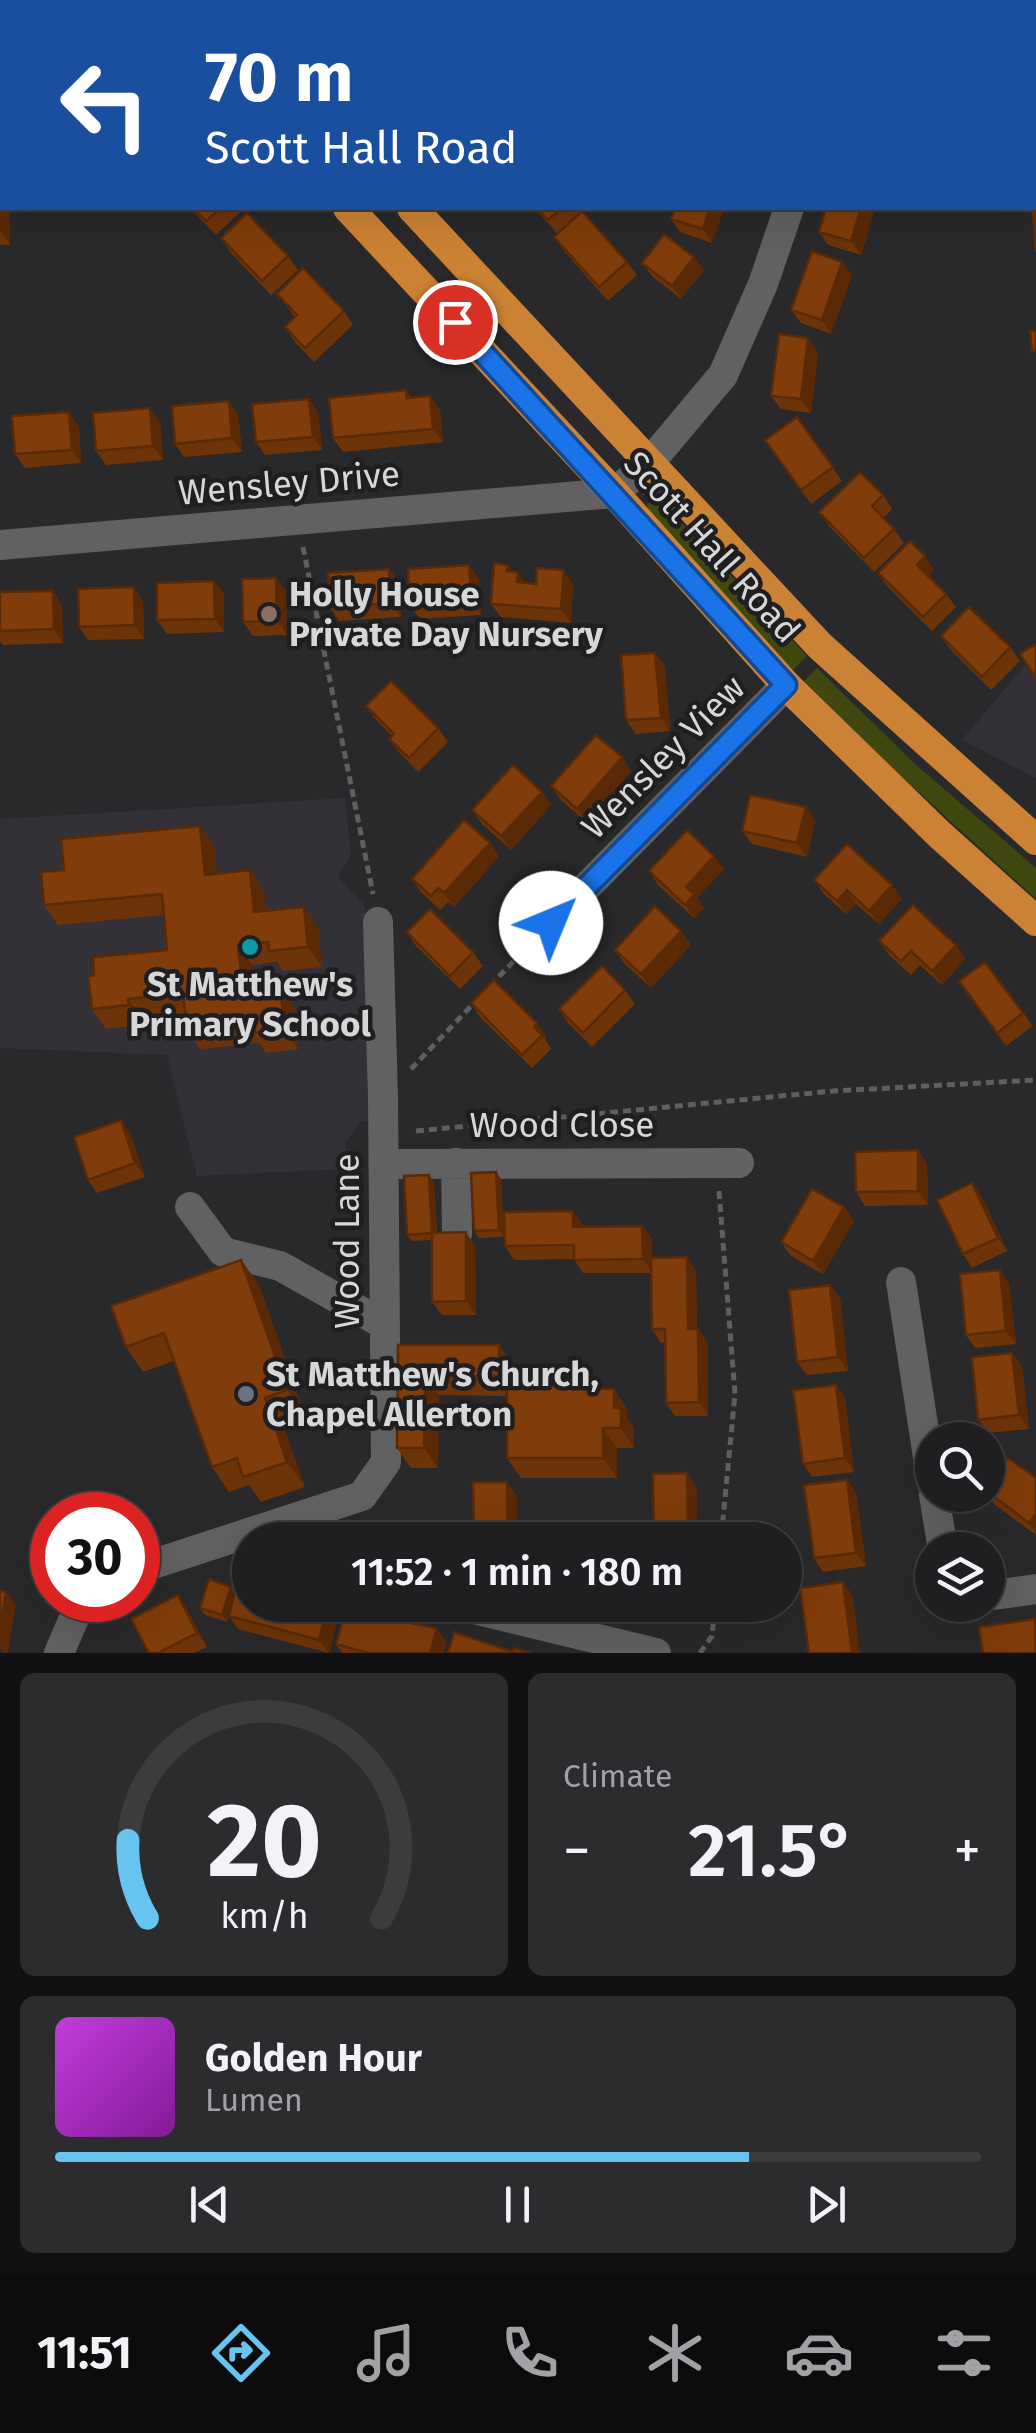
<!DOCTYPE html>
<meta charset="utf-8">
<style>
body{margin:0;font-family:"Fira Sans",sans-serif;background:#2c2b2d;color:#f1f3f6;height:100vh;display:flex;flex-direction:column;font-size:38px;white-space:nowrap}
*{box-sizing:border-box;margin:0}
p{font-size:32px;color:#a1a2a5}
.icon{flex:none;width:55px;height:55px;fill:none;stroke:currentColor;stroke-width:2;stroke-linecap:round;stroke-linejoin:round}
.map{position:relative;height:1653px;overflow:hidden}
.panel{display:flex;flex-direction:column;gap:20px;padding:20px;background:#111012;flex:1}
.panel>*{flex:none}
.hud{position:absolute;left:0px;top:0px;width:1038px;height:210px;box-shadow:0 10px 40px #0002,0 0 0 2px #3c3c3e;background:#1a4fa0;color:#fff;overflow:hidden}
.fabs{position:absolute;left:915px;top:1422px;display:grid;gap:20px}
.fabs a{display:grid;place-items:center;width:90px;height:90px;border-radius:50%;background:#1f1e20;box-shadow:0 10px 40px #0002,0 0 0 2px #3c3c3e;font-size:50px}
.speed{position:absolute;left:30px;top:1492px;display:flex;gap:20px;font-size:50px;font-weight:700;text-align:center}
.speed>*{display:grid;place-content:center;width:130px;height:130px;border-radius:50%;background:#1f1e20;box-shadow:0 10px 40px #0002,0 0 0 2px #3c3c3e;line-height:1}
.speed .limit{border:15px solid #d22;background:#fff;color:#111}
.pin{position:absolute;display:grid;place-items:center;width:85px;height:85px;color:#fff;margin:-42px;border:5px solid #fff;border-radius:50%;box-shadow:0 2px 10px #0007}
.me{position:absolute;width:110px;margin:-55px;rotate:45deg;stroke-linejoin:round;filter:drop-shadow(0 0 8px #0008)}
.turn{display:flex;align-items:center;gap:35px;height:210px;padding:0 40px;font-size:45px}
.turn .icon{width:130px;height:130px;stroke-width:2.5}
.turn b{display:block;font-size:70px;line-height:85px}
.big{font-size:75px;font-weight:600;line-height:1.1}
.panel .widget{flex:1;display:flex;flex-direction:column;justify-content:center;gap:15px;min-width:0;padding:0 35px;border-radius:15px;background:#2c2b2d}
.panel .dial{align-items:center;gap:0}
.dial svg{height:260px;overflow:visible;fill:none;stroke:#3c3c3e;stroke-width:7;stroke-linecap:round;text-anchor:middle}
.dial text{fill:#f1f3f6;stroke:none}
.song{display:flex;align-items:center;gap:30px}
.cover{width:120px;height:120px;border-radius:15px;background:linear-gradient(135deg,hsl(290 70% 55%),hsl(290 70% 35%))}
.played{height:10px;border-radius:5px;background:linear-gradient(90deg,#67c4f0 75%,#3c3c3e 75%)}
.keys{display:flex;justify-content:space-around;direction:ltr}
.heat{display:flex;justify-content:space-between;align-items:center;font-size:55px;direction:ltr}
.panel .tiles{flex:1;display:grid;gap:20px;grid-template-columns:1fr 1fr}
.widget:last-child{grid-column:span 2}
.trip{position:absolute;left:232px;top:1522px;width:570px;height:100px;border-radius:50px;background:#1f1e20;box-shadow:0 10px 40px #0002,0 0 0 2px #3c3c3e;font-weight:600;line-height:100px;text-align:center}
.tabs{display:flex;height:160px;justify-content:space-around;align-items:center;background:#0c0c0d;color:#a1a2a5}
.tabs .icon{width:70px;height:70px}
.tabs .on{color:#67c4f0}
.tabs b{font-size:45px;color:#f1f3f6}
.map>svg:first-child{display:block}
.built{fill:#343038}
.green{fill:#40480f}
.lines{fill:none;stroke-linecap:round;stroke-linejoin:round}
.path{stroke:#5f5e60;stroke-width:5;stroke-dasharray:8 5;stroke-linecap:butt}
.minor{stroke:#616063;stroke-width:30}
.highway{stroke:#cc8234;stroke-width:30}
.wall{fill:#6e3409}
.shaded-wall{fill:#5a2a07}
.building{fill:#803c0a;stroke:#5a2a07;stroke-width:2.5}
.route-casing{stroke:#114b97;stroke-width:25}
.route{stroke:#1a73e8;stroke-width:18}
.education-dot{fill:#8d6e63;stroke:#1f1e21;stroke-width:4}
.culture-dot{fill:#0f9aa8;stroke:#1f1e21;stroke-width:4}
.worship-dot{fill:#6b7280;stroke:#1f1e21;stroke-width:4}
.labels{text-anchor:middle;stroke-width:9;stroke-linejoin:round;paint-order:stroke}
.street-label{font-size:35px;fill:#d7d7d8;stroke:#1f1e21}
.poi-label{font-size:35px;font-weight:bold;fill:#d7d7d8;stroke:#1f1e21;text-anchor:start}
</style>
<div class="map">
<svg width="1036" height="1653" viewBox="0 0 1036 1653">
<rect width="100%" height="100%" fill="#29282a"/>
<path class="built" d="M1036 651V778L962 740Z
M345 798 351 855 338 877 365 906 369 1121H361L345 1143 348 1169 197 1176 167 1055 0 1048V819Z"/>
<path class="green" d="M654 498 661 501 807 656 793 670 648 512 647 504Z
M817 668 915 764 1036 868V899L902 777 804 681Z"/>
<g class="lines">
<path class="path" d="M303 547 373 894
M490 986 531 943
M411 1069 476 1001
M416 1131 834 1091 1036 1080
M719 1191 735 1394 721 1540
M700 1653 712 1636 715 1605"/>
<path class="minor" d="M86 2 88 0
M868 2 870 0
M0 82 2 80
M0 545 614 493 651 461 723 375 763 284 789 208
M551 923 786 685
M456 1163 457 1234
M384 1164 739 1163
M190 1207 223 1252 280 1266 385 1325
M901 1282 932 1483
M934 1495 943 1550
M138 1569 362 1496 386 1462 383 1097 378 922
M988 1593 994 1595 1036 1589
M457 1605 656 1653
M59 1653 82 1600"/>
<path class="highway" d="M156 0 158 2
M222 0 225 2
M348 208 614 493 786 685 939 834 1036 921
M412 208 820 646 1036 840"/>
</g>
<path class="wall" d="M0 0H37L38 2H2V18L0 15Z
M323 0H347L344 2H326Z
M1019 0H1036V7L1035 2H1025Z
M0 188 2 208H9L10 245H0Z
M190 208H241L242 210 216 235Z
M534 208H584L586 209 583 212 627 262 637 275 608 301 564 251 554 237 558 234Z
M675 208H724L712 243 680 232 671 219Z
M875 208 861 255 828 245 819 232Z
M221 238 288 256 298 270 271 295 230 252Z
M694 257 704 270 681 299 652 276 642 263Z
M842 262 852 275 831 334 801 323 791 310Z
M277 294 344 311 353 325 314 362 294 341 285 327 295 317Z
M818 352 811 413 781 409 771 396Z
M406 390 411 398 430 396 440 410 443 442 343 452 333 438Z
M309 399 318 412 322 450 265 455 256 442Z
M238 414 242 452 184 457 175 444Z
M797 417 842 481 811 504 765 440Z
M160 422 163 460 106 465 96 451Z
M79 426 81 463 25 468 15 454Z
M883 495 892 509 883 518 894 529 904 543 874 572 829 526 819 512Z
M925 556 934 570 928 576 946 594 956 607 932 631 888 587 878 573Z
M389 569 399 583 401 617 339 621 330 607Z
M513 571 526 583 573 584 571 623 501 617 491 604Z
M479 579 481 615 420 619 410 606Z
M134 587 143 601 144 639 88 640 79 627Z
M286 591 287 635 253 636 243 622Z
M0 592 62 604 63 643 3 645 0 641Z
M224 594V632L167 634 157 620Z
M941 636 1010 647 1020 661 991 690 951 650Z
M655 653 665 666 670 731 636 734 626 720Z
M366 706 438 728 448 742 418 772 399 752 389 739 392 736 376 720Z
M622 757 631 771 587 823 561 800 551 786Z
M542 792 551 805 511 850 482 824 472 810Z
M806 807 815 821 807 857 752 844 742 831Z
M214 845 217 873 250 870 264 890 266 911 318 927 322 967 283 971 277 962 252 965 254 988 294 1005 298 1049 266 1053 259 1043 200 1049 187 1029 185 1014 142 1018 143 1025 106 1029 92 1009 94 975 167 950 164 915 58 925 44 905 64 870Z
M499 856 454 907 448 902 440 910 421 892 412 879Z
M724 869 697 898 704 908 694 918 658 885 649 871Z
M814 880 902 899 879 924 856 904 846 914 824 894Z
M681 931 691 945 651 988 624 963 615 950Z
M407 932 473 952 483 966 460 989 416 946Z
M879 941 956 945 965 959 942 985 920 965 911 975 889 955Z
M985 962 1033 1026 1006 1046 959 981Z
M625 990 635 1004 592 1047 568 1023 559 1009Z
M471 1003 547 1037 545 1039 551 1049 532 1068 480 1017Z
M130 1133 145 1177 97 1193 88 1180Z
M918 1150 927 1164 928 1205 865 1206 856 1192Z
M496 1172 501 1179 504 1237 479 1238 474 1231Z
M434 1182 437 1232 475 1246 476 1315H442L432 1302V1240L412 1241 407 1235Z
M982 1197 1007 1251 972 1268 963 1254Z
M844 1207 854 1221 823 1274 791 1256 781 1242Z
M583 1225V1227L642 1226 652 1239V1258L696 1271 697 1329 708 1342V1416H675L666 1403 665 1343H661L652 1329 651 1273H583L574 1259 514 1260 505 1246Z
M241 1260 259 1285 305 1416 282 1423 305 1487 261 1502 249 1485 229 1492 212 1467 174 1361 143 1372 126 1347Z
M1000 1270 1009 1283 1016 1344 975 1348 966 1335Z
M830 1285 840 1298 848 1371 807 1375 797 1362Z
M398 1345H499L513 1365V1388H529L566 1379 572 1388 627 1408V1418L634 1428V1448H617V1478H521L507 1458V1396L439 1395 438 1468H411L397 1448Z
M1012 1353 1022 1366 1029 1429 988 1433 978 1420Z
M845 1398 854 1472 812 1477 803 1464Z
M1036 1478V1535L994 1504 988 1495V1486Z
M847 1480 856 1493 866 1566 823 1572 814 1558Z
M231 1587 250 1605H334L339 1613 329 1653 238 1629 229 1616 227 1622 205 1615 200 1608Z
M178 1595 187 1609 207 1647 194 1653H149Z
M447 1642 443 1653H342L336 1644Z"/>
<path class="shaded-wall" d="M998 0H1013L1012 2H998Z
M0 188 2 191V208H9L10 245 0 230Z
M710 208H724L712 243 703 229Z
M861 208H875L861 255 851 241Z
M694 257 704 270 681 299 672 286Z
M842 262 852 275 831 334 822 320Z
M808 338 818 352 811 413 801 399Z
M430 396 440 410 443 442 433 429Z
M309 399 318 412 322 450 313 437Z
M229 401 238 414 242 452 232 438Z
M150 408 160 422 163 460 153 446Z
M69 412 79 426 81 463 72 450Z
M925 556 934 570 926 578 917 565Z
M469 565 479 579 481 615 472 601Z
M508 565 517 578 518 572 527 585V596L507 571Z
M389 569 399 583 401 617 391 603Z
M564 570 573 584 571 623 561 609Z
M276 578 286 591 287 635 277 621Z
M214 581 224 594V632L215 619Z
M134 587 143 601 144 639 135 625Z
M53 591 62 604 63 643 54 629Z
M655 653 665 666 670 731 661 718Z
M622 757 631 771 587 823 577 809Z
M542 792 551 805 511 850 501 836Z
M806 807 815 821 807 857 797 843Z
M200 826 214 845 219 894 205 875Z
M490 843 499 856 454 907 444 893Z
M714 856 724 869 697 898 704 908 694 918 685 905 686 887Z
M250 870 264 890 268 932 254 912Z
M892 885 902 899 879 924 869 911Z
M847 890 856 904 846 914 837 901Z
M304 907 318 927 322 967 308 947Z
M681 931 691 945 651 988 641 974Z
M238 945 252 965 256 1008 243 989Z
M956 945 965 959 942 985 932 971Z
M280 985 294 1005 298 1049 285 1030Z
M128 999 142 1018 143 1025 129 1005Z
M537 1023 547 1037 545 1039 534 1027Z
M121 1120 130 1133 145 1177 135 1163Z
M918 1150 927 1164 928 1205 918 1191Z
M496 1172 501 1179 504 1237 499 1230Z
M429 1175 434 1182 437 1240 432 1233Z
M972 1183 982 1197 1007 1251 998 1238Z
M844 1207 854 1221 823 1274 813 1261Z
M573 1211 583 1225V1240L573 1227Z
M642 1226 652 1239 653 1273 643 1259Z
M466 1232 475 1246 476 1315 466 1301Z
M687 1257 696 1271 697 1342 688 1329Z
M241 1260 259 1285 305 1416 287 1390Z
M1000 1270 1009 1283 1016 1344 1006 1331Z
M830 1285 840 1298 848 1371 838 1357Z
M698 1329 708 1342V1416L699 1402Z
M499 1345 513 1365 512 1396 499 1376Z
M1012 1353 1022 1366 1029 1429 1019 1415Z
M425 1376 439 1395 438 1468 424 1448Z
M836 1385 845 1398 854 1472 845 1458Z
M614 1389 627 1408V1418L634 1428V1448L621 1428 614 1408Z
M265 1398 282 1423 305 1487 287 1462Z
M603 1428 617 1448V1478L603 1458Z
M687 1473 697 1487V1540H688Z
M847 1480 856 1493 866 1566 856 1553Z
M507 1482 517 1496V1540H508Z
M1036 1513V1533L1029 1523Z
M843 1582 853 1596 860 1653H852Z
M231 1587 236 1593 227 1622 222 1615Z
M6 1592 16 1605 8 1653H4L0 1648V1628Z
M178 1595 187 1609 207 1647 197 1633Z
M328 1605H334L339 1613 329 1653 319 1640Z
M437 1628 447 1642 443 1653H430Z"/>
<path class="building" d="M0 0H15L13 2H2L1 13Z
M362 0H415L424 2H361Z
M744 0H771L770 2H743Z
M1035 206H1036V252L1032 208H1035Z
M193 208H221L206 221Z
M537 208H562L548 220Z
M675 208H710L703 229 671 219Z
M826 208H861L851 241 819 232Z
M582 211 627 262 599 287 554 237Z
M247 213 288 256 262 281 221 238Z
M664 234 694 257 672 286 642 263Z
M812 251 842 262 822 320 791 310Z
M303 268 344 311 305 348 285 327 297 315 277 294Z
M1036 330V350L1032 351 1030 331Z
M779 334 808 338 801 399 771 396Z
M406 390 407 398 430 396 433 429 333 438 329 398Z
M309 399 313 437 256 442 252 404Z
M229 401 232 438 175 444 172 406Z
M150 408 153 446 96 451 93 413Z
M69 412 72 450 15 454 12 416Z
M797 417 833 467 801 490 765 440Z
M860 472 883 495 872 506 894 529 864 558 819 512Z
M910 541 925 556 917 565 946 594 923 617 878 573Z
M494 563 508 565 507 571 518 572 517 582 536 584 537 568 564 570 561 609 491 604Z
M469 565 472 601 410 606 408 569Z
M389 569 391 603 330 607 328 573Z
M276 578 277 621 243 622 242 579Z
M214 581 215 619 157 620V583Z
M134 587 135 625 79 627 78 589Z
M53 591 54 629 0 631V592Z
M969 607 1010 647 982 677 941 636Z
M1036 644V678L1020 654Z
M655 653 661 718 626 720 621 655Z
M391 681 438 728 409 758 389 739 394 734 366 706Z
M596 735 622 757 577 809 551 786Z
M513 765 542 792 501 836 472 810Z
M750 795 806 807 797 843 742 831Z
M464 820 490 843 444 893 438 888 431 896 412 879Z
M200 826 205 875 250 870 254 912 304 907 308 947 269 951 268 942 238 945 243 989 280 985 285 1030 252 1033 251 1023 187 1029 183 993 128 999 129 1005 92 1009 88 976 94 975 93 957 167 950 162 894 44 905 41 872 64 870 61 839Z
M687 830 714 856 686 887 694 894 685 905 649 871Z
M847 844 892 885 869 911 847 890 837 901 814 880Z
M913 905 956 945 932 971 911 951 901 961 879 941Z
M655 906 681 931 641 974 615 950Z
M430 909 473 952 450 976 407 932Z
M985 962 1023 1013 997 1033 959 981Z
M602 966 625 990 583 1033 559 1009Z
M494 980 537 1023 534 1027 542 1035 522 1055 471 1003Z
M121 1120 135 1163 88 1180 74 1137Z
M918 1150V1191L856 1192 855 1152Z
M496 1172 499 1230 474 1231 471 1173Z
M429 1175 432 1233 407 1235 404 1176Z
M972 1183 998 1238 963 1254 937 1200Z
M812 1189 844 1207 813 1261 781 1242Z
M573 1211V1227L642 1226 643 1259 574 1260V1245L505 1246 504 1212Z
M466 1232V1301L432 1302V1233Z
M687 1257 688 1329H698L699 1402 666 1403 665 1329H652L651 1258Z
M241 1260 287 1390 265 1398 287 1462 243 1477 237 1458 212 1467 164 1333 126 1347 111 1306Z
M1000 1270 1006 1331 966 1335 960 1274Z
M830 1285 838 1357 797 1362 789 1290Z
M398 1345H499V1376H425L424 1448H397Z
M1012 1353 1019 1415 978 1420 972 1357Z
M529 1379H566V1388L614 1389V1408H621V1428H603V1458H507V1388H529Z
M836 1385 845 1458 803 1464 793 1390Z
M1008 1458 1036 1478V1513L1029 1523 988 1492V1486Z
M687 1473 688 1540H654L653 1474Z
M847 1480 856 1553 814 1558 804 1485Z
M473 1482H507L508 1540H474Z
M239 1575 250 1578V1605H328L319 1640 229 1616Z
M209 1579 231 1587 222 1615 200 1608Z
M843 1582 852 1653H809L800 1588Z
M0 1591 6 1592 0 1628Z
M178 1595 197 1633 158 1653H149L131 1619Z
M347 1605 390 1619 437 1628 430 1653H368L336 1644Z
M1035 1619 1036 1653H983L979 1627Z
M454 1632 513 1652 514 1648 530 1653H448Z"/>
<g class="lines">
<g class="route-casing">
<path id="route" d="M455 322 786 685 551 923"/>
</g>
<use href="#route" class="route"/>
</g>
<circle class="education-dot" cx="269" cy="614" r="10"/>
<circle class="culture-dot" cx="250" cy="947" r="10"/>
<circle class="worship-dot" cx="246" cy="1394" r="10"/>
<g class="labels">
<g class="street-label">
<text transform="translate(289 483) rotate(-5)" y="12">Wensley Drive</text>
<text transform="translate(712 547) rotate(48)" y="12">Scott Hall Road</text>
<text transform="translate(663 757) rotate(-45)" y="12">Wensley View</text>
<text x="562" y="1137">Wood Close</text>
<text transform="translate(347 1241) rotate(-90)" y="12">Wood Lane</text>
</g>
<g class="poi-label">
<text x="289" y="606">Holly House<tspan x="289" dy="40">Private Day Nursery</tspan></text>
<text x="250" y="996" text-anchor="middle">St Matthew's<tspan x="250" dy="40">Primary School</tspan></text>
<text x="266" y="1386">St Matthew's Church,<tspan x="266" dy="40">Chapel Allerton</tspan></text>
</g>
</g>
</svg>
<div class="fabs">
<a><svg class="icon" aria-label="search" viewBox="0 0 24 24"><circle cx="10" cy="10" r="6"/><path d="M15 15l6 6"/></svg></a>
<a><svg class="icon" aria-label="layers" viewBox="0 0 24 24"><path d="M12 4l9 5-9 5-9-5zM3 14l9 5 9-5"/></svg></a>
</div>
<div class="speed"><div class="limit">30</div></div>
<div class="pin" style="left:455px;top:322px;background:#d93025"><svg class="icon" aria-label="arrive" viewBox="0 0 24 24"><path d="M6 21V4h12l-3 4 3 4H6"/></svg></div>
<svg class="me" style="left:551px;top:923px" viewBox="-20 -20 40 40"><circle r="19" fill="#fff"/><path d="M0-13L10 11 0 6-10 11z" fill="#1a73e8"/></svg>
<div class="trip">11:52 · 1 min · 180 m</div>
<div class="hud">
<div class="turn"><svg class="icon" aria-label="left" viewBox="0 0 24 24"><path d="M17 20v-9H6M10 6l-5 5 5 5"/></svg><div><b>70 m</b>Scott Hall Road</div></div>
</div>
</div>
<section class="panel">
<div class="tiles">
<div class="widget dial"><svg viewBox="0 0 100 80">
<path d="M14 69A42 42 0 1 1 86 69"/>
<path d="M14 69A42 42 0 0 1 8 45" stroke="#67c4f0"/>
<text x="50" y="56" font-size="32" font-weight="700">20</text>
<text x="50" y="72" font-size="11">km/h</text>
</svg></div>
<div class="widget"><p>Climate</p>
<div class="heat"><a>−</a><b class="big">21.5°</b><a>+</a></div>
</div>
<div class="widget">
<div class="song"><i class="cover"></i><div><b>Golden Hour</b><p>Lumen</p></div></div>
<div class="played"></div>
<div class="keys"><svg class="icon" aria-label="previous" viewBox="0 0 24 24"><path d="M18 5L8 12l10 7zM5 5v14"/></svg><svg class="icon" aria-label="pause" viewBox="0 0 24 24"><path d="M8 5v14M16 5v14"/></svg><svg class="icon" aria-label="next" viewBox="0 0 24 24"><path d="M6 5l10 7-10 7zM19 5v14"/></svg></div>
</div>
</div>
</section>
<nav class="tabs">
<b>11:51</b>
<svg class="icon on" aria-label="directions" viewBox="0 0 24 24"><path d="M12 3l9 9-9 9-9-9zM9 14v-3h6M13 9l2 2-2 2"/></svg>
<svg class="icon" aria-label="music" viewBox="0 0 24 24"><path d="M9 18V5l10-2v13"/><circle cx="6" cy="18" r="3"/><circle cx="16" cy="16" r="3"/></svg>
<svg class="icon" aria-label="phone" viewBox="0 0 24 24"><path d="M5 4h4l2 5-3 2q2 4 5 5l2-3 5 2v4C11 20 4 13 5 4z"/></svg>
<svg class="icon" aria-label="climate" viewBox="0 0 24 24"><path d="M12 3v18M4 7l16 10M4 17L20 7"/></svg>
<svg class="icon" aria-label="car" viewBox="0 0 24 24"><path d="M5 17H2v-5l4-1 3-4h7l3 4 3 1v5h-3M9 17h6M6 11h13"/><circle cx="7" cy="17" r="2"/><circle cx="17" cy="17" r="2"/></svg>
<svg class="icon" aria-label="filters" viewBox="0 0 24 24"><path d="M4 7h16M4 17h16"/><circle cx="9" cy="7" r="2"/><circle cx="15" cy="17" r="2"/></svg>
</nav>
